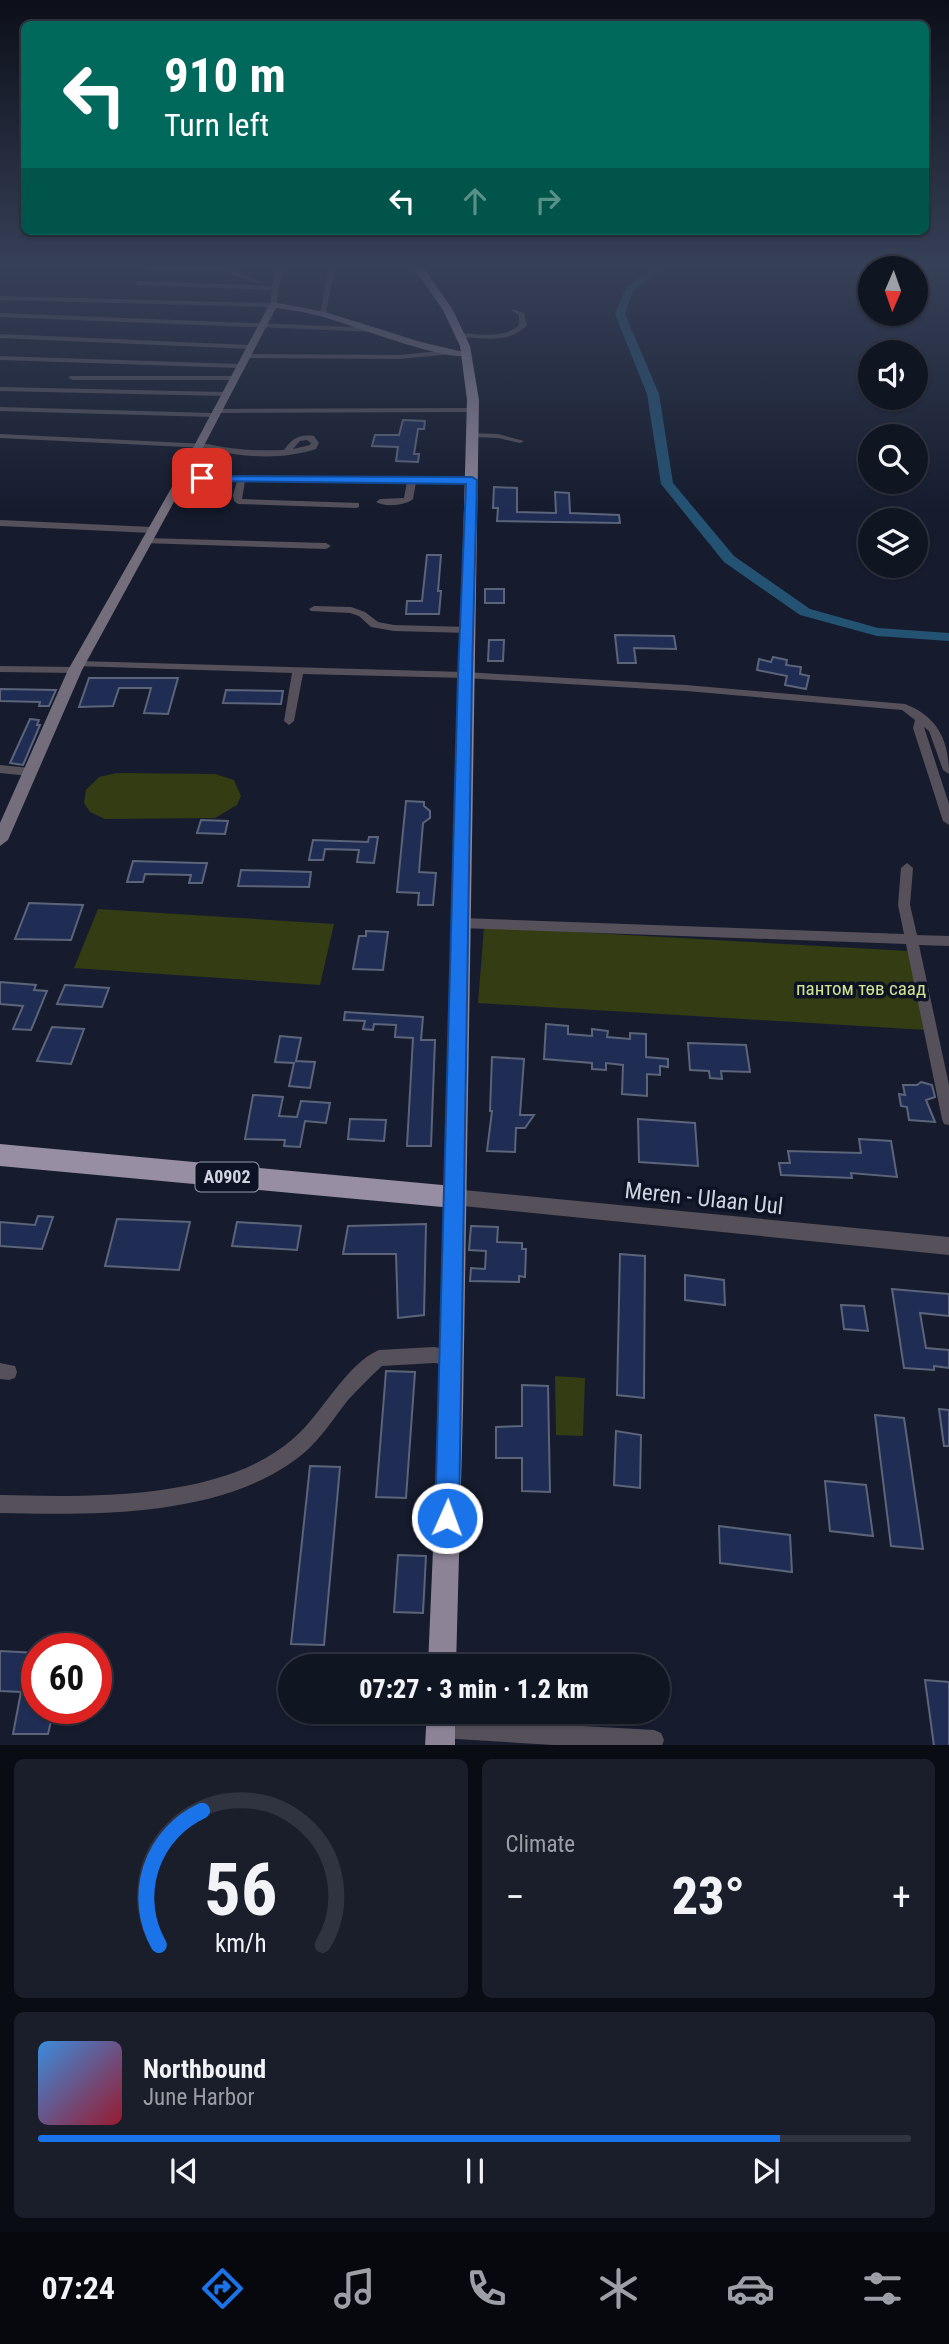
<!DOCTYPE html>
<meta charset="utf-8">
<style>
body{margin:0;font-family:"Roboto Condensed",sans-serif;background:#191e2a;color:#f1f3f6;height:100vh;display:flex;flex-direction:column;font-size:26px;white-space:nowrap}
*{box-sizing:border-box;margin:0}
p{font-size:23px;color:#9c9fa5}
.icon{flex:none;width:38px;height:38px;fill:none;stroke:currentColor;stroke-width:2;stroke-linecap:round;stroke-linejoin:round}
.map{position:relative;height:1745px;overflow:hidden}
.sheet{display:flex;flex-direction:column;gap:14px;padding:14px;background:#090c13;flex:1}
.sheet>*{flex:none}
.top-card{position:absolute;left:21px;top:21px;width:908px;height:214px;border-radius:10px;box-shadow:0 2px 5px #0004,0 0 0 2px #303440;background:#00695c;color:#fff;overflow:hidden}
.needle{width:46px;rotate:182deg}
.controls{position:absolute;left:858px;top:256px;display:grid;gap:14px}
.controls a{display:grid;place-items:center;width:70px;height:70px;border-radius:50%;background:#101522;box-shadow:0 2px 5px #0004,0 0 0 2px #303440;font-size:35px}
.speed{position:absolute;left:21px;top:1633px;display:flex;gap:14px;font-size:35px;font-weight:700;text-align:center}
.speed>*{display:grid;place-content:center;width:91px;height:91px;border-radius:50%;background:#101522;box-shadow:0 2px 5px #0004,0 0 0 2px #303440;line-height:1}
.speed .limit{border:10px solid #d22;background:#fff;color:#111}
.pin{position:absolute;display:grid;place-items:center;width:60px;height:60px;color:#fff;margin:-30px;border-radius:14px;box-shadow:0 4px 10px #0006}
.me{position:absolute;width:77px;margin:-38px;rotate:2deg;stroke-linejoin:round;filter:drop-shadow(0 0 5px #0008)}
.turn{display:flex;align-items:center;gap:24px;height:147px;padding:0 28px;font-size:32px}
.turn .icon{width:91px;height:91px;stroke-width:2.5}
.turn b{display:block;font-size:49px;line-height:60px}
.lanes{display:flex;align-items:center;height:66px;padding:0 28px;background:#0003;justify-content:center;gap:35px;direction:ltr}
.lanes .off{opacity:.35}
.big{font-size:52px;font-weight:800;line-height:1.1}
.sheet .tile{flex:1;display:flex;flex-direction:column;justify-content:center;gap:10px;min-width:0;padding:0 24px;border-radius:10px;background:#191e2a}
.sheet .dial{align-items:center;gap:0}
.dial svg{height:182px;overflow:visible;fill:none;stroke:#303440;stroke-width:7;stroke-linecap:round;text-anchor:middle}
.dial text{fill:#f1f3f6;stroke:none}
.song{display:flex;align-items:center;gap:21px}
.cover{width:84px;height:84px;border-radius:10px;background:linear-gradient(135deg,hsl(210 70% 55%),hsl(350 70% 35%))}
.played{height:7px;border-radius:4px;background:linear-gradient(90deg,#1a73e8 85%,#303440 85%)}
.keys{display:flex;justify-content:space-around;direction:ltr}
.heat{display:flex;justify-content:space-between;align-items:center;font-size:38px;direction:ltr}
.sheet .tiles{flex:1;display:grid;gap:14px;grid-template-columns:1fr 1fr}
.tile:last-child{grid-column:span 2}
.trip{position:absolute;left:278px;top:1654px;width:392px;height:70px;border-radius:35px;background:#101522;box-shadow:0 2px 5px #0004,0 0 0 2px #303440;font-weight:800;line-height:70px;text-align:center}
.tabs{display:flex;height:112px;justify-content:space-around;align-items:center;background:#06080e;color:#9c9fa5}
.tabs .icon{width:49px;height:49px}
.tabs .on{color:#1a73e8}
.tabs b{font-size:32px;color:#f1f3f6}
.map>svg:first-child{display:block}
.green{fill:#333c12}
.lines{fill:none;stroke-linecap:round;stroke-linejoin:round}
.river{fill:#245273;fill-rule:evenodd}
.building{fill:#1f2d55;stroke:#5b6479;stroke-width:2}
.minor{fill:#55505a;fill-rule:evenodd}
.tertiary{fill:#55505a;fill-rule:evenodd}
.secondary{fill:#746d7c;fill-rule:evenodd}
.primary{fill:#8c8397;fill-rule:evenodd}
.trunk{fill:#978ea3;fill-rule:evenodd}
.route{fill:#1a73e8;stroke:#114b97;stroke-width:2}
.labels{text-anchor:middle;stroke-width:7;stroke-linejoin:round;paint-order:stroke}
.shield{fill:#0d1324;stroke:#959aa8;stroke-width:2}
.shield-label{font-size:18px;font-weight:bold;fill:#cfd4e0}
.park-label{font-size:19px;fill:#cfe292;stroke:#0d1324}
.near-street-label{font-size:23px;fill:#cfd4e0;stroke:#0d1324}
</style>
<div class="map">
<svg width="949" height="1746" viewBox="0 0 949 1746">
<rect width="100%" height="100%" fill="#161c2e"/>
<path class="green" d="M117 773 215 774 234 780 241 796 237 805 215 818 105 819 90 812 84 803 86 790 99 777Z
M98 909 334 924 320 985 74 968Z
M484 927 908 951 926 1030 478 1003Z
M555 1376 585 1378 583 1436 556 1435Z"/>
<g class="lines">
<path class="river" d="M653 267H664L633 291 625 314 659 394 673 483 734 556 810 609 878 628 949 633V641L877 636 800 615 724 562 661 484 647 394 615 314 626 288Z"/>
</g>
<path class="building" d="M403 420 425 421 424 429H418L414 454H419L418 462 396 461 398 447 372 446 375 435H399Z
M494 487 517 488V512L556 513 555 492 569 493 570 513 619 515 620 523 497 521 498 508H493Z
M427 555H441L438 591H441L439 614H406L407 601H422Z
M485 589H504V603H485Z
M615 635 674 636 676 649 634 648 636 663H618Z
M489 640H504L503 661H488Z
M773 657 787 660 786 665 801 667 800 674 809 676 806 689 785 685 787 676 757 670 759 659 771 662Z
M89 678H178L168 714 144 713 151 688H119L113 706 79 707Z
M0 689 56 690 49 706H39L40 702 0 701Z
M226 690 283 691 281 704 223 703Z
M30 719 39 720 37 725H40L23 765 10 763Z
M406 801 424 802V806L430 811V818L423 823 419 872 436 873 433 905H418L419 893 397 892Z
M201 820 228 821 225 834 197 833Z
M369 837H378L374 863 357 862 359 850 325 849 323 860H309L313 840 368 842Z
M133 861 199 863H207L202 883H189L191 875 145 874 143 882H127Z
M241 870 279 871 311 872 309 887 238 886Z
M29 903 83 905 71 940 15 939Z
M366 931 388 932 383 970 353 969 359 936H366Z
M0 982 36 985 34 990 47 991 31 1030 13 1029 23 1006 0 1004Z
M65 985 109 988 102 1007 57 1004Z
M345 1012 423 1017 421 1040H435L431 1146H407L413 1038 395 1037 396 1025 374 1024 373 1030 363 1029 365 1021 344 1020Z
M546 1024 568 1026V1034L592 1036V1029L608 1031 607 1037 630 1039V1033L646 1034V1057L668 1059V1067L660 1066V1075L647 1074V1096L622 1094 623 1065 606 1063V1070L592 1069V1063L544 1059Z
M52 1027 84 1029 71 1064 37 1061Z
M280 1036 301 1038 296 1061 315 1062 310 1088 289 1086 294 1063 275 1062Z
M688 1043 746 1045 750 1072 721 1071 722 1079 710 1078 709 1071 690 1070Z
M492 1057 524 1059 520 1115H534L525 1128H516L515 1152 487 1151 492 1111H490Z
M921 1082 932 1085 935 1097 926 1100 935 1122 909 1120 907 1107 901 1106 899 1094 905 1095 903 1085H917Z
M253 1095 283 1097 279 1116 297 1117 301 1101 330 1103 326 1123 305 1121 300 1147 284 1146 285 1140 245 1139Z
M350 1119 386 1120 384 1141 348 1139Z
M638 1119 695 1123 698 1166 639 1162Z
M859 1139 891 1141 897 1177 851 1173 852 1178 781 1175 779 1163H790L788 1151 861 1153Z
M38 1216 53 1217 42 1249 0 1246V1222L35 1225Z
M117 1219 190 1222 179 1270 105 1266Z
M237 1222 301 1226 297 1250 232 1246Z
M426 1224 424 1315 398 1318 396 1254H343L348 1226Z
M471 1226 498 1227 497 1242 522 1243V1249H526L525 1277 519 1276V1282L470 1281 471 1268 485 1269 486 1251 469 1250Z
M620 1254 645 1256 644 1398 617 1395Z
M685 1275 724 1280 725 1305 685 1300Z
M892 1289 949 1294V1316L920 1313 926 1348 949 1350V1368L934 1366V1370L904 1368Z
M841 1305 864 1306 868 1331 844 1329Z
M386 1371 415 1372 406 1498 376 1497Z
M522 1385 548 1386 550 1492 522 1491V1458H496V1427L522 1426Z
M939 1409 949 1410V1446H944Z
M875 1415 904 1418 923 1549 891 1546Z
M616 1431 641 1435 640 1488 614 1485Z
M310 1466 340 1467 324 1645 291 1644Z
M825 1481 866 1485 873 1536 830 1531Z
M719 1526 790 1535 792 1572 720 1563Z
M398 1555 426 1556 423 1613 394 1612Z
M0 1651 37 1653V1708H54L48 1734H13L21 1692 0 1691Z
M925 1680 949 1682V1746H934Z"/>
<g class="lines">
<path class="minor" d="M150 267H223L262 282 257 283 222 271 148 270 147 269Z
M276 267 282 268 276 305 273 307 0 300V296L270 303 272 290 138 285 135 283 138 281 273 286Z
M329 267H335L326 314 323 316 320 314Z
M512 309 524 313 527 325C510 344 483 338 460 337L456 335 460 333C480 334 504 339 519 325V315L512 311Z
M0 313 378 328 382 330 378 332 0 317Z
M0 334 250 345 254 347 250 349 0 338Z
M449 350H452V354L400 359 245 358 241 356 245 354 400 355Z
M0 356 240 364 244 366 240 368 0 360Z
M70 376H234L238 378 234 380H73L69 378Z
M0 387 225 392 229 394 225 396 0 391Z
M0 407 213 413V409H216L473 408 477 410 473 412 217 413V417H214L0 411Z
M470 433 498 434 524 441 520 443 498 438 473 437 469 435Z
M0 434 208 444C233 450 259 451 284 450 292 438 300 434 314 436L319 443 316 449C283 460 240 458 207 448L0 438ZM307 440 311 443 310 445 293 449 300 441Z
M182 475 472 477 476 480 472 483 416 482 413 499C405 506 384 507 376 502L380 499 404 498 407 482 245 481 242 499 359 503V507L356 508 238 504 234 501 233 495 237 481 179 480V476Z
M0 520 152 527 157 530 152 533 0 526Z
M145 538 326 543 331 546 326 549 142 543V539Z
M314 606 351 607 365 612 378 622 394 625 468 627 473 630 468 633 394 631 371 627 359 616 350 613 311 611 309 609Z
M79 661 465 672 686 685 905 704C937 716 949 740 949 774L943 770 929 731 924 727 949 804V825L943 821 913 728 915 720 902 710 686 691 465 678 303 674 294 721 289 725 284 721 292 673 75 666V662Z
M0 666 75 667 80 670 75 673 0 672Z
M0 765 30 768 36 772 30 776 0 773Z
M907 863 913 868 910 905 917 935 949 936V946L919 945 949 1085V1125L944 1124 942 1119 906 944 460 928 456 926 454 923 456 920 460 918 904 934 898 905 901 868Z
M434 1347 458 1351 460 1357 458 1363 452 1365 434 1363 382 1366C370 1377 359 1388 348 1400 334 1418 321 1438 304 1453 226 1518 95 1515 0 1513V1495C90 1497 223 1501 294 1438 321 1415 347 1363 379 1350Z
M0 1363 15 1366 17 1372 15 1378 9 1380 0 1379Z
M440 1718 654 1730 661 1733 664 1740 662 1746H570L440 1738 433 1735 430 1728 433 1721Z"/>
<path class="tertiary" d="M453 1189 949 1237V1255L453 1205 447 1203 444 1197 447 1191Z"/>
<path class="secondary" d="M273 302 325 312 421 342 472 354C453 366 346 322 319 316 305 312 291 310 276 308L187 478 82 670 8 840 0 846V823L68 670 177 478 269 305Z"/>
<path class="primary" d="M413 267H423L453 310 470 346 479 400 463 1410 456 1666H428L439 1410 467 400 460 346 443 310Z
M427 1712H455V1746H425Z"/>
<path class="trunk" d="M0 1144 453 1186 462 1189 465 1197 462 1205 453 1208 0 1166Z"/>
</g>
<linearGradient id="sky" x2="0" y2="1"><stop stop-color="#0c0f19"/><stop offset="0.52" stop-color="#364057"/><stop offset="1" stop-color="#364057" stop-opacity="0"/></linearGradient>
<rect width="949" height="511" fill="url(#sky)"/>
<path class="route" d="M198 476 472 477 477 480 472 675 459 1518 456 1526 447 1530 439 1526 435 1518 458 675 466 484 202 481 196 478Z"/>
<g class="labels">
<rect class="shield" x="195.5" y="1162.5" width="63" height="29" rx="5"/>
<g class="shield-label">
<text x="227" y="1183">A0902</text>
</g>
<g class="park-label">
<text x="861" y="995">пантом төв саад</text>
</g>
<g class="near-street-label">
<text transform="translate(704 1198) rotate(6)" y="8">Meren - Ulaan Uul</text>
</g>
</g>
</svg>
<div class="controls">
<a><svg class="needle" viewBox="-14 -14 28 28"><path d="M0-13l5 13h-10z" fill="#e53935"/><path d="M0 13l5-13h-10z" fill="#9c9fa5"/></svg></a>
<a><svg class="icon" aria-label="sound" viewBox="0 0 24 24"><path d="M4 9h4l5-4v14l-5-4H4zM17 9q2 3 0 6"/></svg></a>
<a><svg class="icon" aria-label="search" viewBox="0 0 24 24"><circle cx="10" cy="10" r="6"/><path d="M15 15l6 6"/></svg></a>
<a><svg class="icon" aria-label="layers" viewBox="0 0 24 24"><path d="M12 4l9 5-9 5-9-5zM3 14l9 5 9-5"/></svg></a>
</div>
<div class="speed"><div class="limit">60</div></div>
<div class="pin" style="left:202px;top:478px;background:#d93025"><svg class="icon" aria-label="arrive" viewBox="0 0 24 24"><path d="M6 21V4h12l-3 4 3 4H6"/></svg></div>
<svg class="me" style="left:447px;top:1518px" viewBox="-20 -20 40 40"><circle r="17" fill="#1a73e8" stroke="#fff" stroke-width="3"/><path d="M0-11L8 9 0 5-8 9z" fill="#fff"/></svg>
<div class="trip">07:27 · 3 min · 1.2 km</div>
<div class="top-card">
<div class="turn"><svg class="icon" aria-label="left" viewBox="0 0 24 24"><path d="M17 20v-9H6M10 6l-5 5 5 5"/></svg><div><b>910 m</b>Turn left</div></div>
<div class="lanes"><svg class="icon" aria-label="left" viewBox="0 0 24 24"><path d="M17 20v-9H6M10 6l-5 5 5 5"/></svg><svg class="icon off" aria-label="ahead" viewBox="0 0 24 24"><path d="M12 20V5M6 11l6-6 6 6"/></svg><svg class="icon off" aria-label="right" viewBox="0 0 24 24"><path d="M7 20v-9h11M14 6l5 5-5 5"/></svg></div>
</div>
</div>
<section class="sheet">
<div class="tiles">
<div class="tile dial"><svg viewBox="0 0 100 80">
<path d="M14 69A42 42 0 1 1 86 69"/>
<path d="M14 69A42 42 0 0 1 33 10" stroke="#1a73e8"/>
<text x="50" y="56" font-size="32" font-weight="700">56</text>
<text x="50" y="72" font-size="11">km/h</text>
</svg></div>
<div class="tile"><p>Climate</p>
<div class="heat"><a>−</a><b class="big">23°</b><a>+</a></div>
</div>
<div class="tile">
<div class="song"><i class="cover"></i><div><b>Northbound</b><p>June Harbor</p></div></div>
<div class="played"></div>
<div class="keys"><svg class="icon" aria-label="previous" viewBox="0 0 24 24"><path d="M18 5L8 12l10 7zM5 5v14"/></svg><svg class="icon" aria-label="pause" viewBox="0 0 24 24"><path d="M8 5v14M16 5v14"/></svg><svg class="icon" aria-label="next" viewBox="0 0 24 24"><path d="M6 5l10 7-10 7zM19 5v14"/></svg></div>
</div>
</div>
</section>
<nav class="tabs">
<b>07:24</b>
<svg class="icon on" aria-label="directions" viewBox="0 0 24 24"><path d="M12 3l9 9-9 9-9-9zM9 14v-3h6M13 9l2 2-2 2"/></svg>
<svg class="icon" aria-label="music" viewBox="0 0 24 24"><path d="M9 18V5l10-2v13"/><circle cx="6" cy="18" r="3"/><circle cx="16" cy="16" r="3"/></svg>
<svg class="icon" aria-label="phone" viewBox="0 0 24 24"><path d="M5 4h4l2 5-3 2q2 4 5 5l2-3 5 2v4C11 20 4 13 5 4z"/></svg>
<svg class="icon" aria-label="climate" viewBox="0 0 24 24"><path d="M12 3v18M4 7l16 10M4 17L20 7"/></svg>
<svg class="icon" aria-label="car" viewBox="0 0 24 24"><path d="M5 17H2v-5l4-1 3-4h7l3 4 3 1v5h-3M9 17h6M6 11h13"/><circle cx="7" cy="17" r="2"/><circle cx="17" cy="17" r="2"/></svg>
<svg class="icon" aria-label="filters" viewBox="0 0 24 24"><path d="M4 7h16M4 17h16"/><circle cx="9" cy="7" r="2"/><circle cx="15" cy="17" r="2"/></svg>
</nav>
